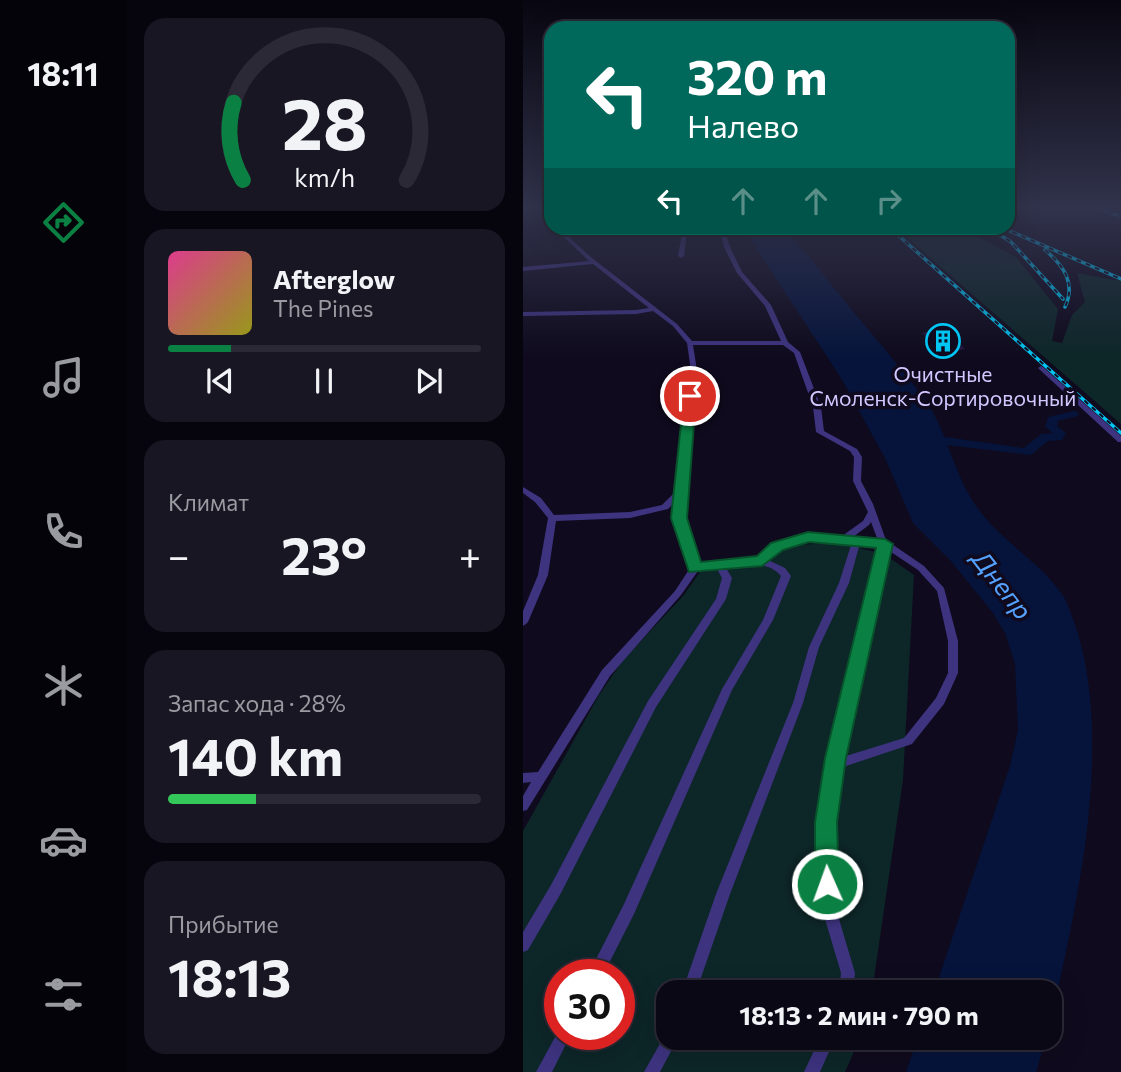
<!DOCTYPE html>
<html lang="ru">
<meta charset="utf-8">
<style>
body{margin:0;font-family:Commissioner,sans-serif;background:#191623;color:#f1f3f6;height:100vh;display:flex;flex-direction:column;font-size:26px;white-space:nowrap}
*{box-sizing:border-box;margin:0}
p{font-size:23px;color:#9a9aa1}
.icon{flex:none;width:38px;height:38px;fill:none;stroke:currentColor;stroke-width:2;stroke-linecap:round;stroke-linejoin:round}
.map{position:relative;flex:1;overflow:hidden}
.drawer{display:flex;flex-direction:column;gap:18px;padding:18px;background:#06040c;width:397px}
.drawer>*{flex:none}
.top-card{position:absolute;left:21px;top:21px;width:471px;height:214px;border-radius:21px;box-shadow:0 7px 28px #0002,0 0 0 2px #2b2935;background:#00695c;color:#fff;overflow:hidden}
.speed{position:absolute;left:21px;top:959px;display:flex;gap:14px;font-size:35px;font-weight:700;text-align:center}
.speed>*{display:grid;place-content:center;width:91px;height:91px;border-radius:50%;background:#0b0816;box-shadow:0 7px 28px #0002,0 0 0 2px #2b2935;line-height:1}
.speed .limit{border:10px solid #d22;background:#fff;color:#111}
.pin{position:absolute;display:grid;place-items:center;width:60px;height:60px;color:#fff;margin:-30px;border:4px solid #fff;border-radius:50%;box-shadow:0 2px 7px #0007}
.me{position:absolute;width:77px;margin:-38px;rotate:358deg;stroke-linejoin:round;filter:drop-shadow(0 0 5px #0008)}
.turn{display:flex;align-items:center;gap:24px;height:147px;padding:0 28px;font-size:32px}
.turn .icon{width:91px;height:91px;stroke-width:2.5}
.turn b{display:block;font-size:49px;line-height:60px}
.lanes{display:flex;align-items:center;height:66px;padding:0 28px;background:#0003;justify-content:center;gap:35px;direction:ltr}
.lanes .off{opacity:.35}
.big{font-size:52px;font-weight:700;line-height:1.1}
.drawer .widget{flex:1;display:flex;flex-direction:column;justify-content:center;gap:10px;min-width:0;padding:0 24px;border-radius:21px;background:#191623}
.drawer .dial{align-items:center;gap:0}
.dial svg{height:182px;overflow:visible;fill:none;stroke:#2b2935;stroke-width:7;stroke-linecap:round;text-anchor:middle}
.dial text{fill:#f1f3f6;stroke:none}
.song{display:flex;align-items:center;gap:21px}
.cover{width:84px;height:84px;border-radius:10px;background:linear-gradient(135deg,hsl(330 70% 55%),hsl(60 70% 35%))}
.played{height:7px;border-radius:4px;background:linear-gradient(90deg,#0b8043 20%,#2b2935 20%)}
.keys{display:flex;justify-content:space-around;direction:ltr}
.heat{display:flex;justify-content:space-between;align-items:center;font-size:38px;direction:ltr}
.charge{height:10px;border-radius:5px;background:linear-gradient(90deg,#34c759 28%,#2b2935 0)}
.trip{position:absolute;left:133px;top:980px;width:406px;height:70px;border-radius:21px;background:#0b0816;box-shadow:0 7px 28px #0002,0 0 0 2px #2b2935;font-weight:700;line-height:70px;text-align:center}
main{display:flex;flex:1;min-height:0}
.menu{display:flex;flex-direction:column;width:126px;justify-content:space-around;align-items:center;background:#040309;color:#9a9aa1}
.menu .icon{width:49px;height:49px}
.menu .current{color:#0b8043}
.menu b{font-size:32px;color:#f1f3f6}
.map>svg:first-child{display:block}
.green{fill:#0d2628;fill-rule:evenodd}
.water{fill:#06143b}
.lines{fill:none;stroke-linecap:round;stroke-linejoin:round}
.river{fill:#06143b;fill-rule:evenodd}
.building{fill:#22163f}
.minor{fill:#3d337f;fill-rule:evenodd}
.rail-casing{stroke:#00c4f2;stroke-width:3.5}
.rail{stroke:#0f0a1d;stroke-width:2;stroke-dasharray:5;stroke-linecap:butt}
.route{fill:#0b8043;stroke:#07532c;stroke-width:2}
.labels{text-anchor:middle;stroke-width:7;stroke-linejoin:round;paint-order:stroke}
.far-poi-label{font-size:21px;fill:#d2c7ff;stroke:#0f0a1d}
.water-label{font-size:26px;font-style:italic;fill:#55a1ff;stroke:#0f0a1d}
</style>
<main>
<nav class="menu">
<b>18:11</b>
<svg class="icon current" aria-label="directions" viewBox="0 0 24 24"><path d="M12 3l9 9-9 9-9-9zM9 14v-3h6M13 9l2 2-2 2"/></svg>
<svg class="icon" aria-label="music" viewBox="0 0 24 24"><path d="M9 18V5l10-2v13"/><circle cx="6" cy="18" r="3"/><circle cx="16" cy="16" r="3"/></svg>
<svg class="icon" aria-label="phone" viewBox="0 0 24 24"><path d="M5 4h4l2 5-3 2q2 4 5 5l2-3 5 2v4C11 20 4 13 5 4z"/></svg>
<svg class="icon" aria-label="climate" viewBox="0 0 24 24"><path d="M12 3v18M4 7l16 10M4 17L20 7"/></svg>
<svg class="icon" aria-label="car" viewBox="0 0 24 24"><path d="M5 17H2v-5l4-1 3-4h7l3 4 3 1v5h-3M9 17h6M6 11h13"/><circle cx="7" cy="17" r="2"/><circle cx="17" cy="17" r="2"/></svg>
<svg class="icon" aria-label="filters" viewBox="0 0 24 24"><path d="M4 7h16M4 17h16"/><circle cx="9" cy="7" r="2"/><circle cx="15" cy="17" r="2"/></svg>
</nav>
<section class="drawer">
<div class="widget dial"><svg viewBox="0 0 100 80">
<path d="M14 69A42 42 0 1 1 86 69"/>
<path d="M14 69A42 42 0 0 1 10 35" stroke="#0b8043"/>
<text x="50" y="56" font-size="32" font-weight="700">28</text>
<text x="50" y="72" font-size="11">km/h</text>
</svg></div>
<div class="widget">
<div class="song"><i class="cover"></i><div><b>Afterglow</b><p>The Pines</p></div></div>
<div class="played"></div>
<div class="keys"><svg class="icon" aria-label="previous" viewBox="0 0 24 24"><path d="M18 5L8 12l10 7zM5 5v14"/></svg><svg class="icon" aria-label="pause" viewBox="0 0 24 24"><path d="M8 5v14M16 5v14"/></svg><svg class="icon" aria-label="next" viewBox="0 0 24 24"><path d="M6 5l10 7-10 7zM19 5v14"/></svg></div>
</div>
<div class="widget"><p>Климат</p>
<div class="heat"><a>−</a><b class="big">23°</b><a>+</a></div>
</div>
<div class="widget"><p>Запас хода · 28%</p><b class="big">140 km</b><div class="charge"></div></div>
<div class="widget"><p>Прибытие</p><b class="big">18:13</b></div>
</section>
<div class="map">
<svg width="598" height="1072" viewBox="0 0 598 1072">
<rect width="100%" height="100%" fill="#0f0a1d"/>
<path class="green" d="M373 228H439L493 257 535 309 529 341 539 343 549 315 562 302 554 273 598 281V424Z
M315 543 361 554 391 575 380 780 349 992H145V1038H337L322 1072H0V831L76 695 100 660 160 596 177 572 227 568 269 545ZM37 975H96V1034H37Z"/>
<path class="water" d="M220 228H264C272 242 283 253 293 265 327 310 366 352 400 397 425 430 430 476 456 510 480 543 518 562 541 597 598 717 556 896 527 1024V992H411L487 766 495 730 492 664 482 633 470 613 427 560 390 523 362 458 318 378Z
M395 1038H523L513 1072H383Z"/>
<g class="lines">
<path class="river" d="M551 411 555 412V416L535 421 534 426 543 433 539 440 525 441 508 455 424 445 406 453 400 449 422 437 501 448 518 434 530 433 522 427 525 417Z"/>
</g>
<path class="building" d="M420 329 442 349 421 354 399 333Z"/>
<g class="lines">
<path class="minor" d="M14 208H19L28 218V222Z
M31 228H36L69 258 154 324 169 341H258L242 306 214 273 201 247 196 228H201L207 247 219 272 248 305 265 342 277 352 298 407 301 431 334 449 339 457 338 481 350 504 363 540 401 566 421 588 435 641V673L421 704 389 744 323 766 318 764 309 823V874L316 919 332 973 330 992H316L318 973 302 919 297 874V823L307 758 357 544 337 543 326 583 296 647 280 703 207 894 173 992H159L193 894 270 703 286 647 316 583 329 542 285 540 257 549 245 560 262 568 268 576 250 620 209 690 111 914 80 975H65L101 904 199 689 240 620 258 576C244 559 222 566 203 568L209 578 203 599 133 707 38 893 5 950 0 952V932L28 885 125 701 193 599 199 578 194 569 175 571 158 595 87 676 4 810 0 811V796L8 782 0 783V773L15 772 79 670 152 591 167 568 152 518 154 500 145 509 107 518 33 521 25 575 5 622 3 624 0 626V611L15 575 25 518 12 502 0 493V487L18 498 31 515 107 512 139 505 155 489 167 364 164 343 150 326 130 311 113 314 0 316V312L113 310 126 308 70 264 0 271V267L66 261ZM170 345H260L271 353 290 407 293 432 327 451 331 457 330 481 345 512 340 521 319 536 285 534 251 545 236 558 175 565 160 518 173 364ZM348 522 354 538 330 537 346 525ZM365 550 395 570 414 591 425 641V673L413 698 381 738 323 756 319 755Z
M111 228H126L164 231 161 256 158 258 155 256 159 233 114 230Z
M518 366 520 367 598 436V442H595L516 369 515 368Z
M37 1028V1034H48L29 1072H13Z
M145 1032V1038H155L137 1072H121L143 1033Z
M297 1038H312L297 1072H281Z"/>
<g class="rail-casing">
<path id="rail" d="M576 208 598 217
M367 228 598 433
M466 228 488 242 540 299
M480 228 598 279
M522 250C541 266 553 283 542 307"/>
</g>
<use href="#rail" class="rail"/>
</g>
<linearGradient id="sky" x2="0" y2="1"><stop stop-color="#080610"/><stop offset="0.58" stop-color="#31334c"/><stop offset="1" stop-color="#31334c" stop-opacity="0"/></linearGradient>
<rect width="598" height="358" fill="url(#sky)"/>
<path class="route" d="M167 392 173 396 164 518 178 562 234 556 248 543 285 532 362 539 370 544 323 758 314 822 316 884 312 891 304 895 296 891 292 884V822L302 758 353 548 286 542 260 550 239 566 166 572 148 518 161 396Z"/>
<defs>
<g id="building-ring" transform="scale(1.75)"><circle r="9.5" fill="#0f0a1d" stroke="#00c4f2" stroke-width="1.5"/><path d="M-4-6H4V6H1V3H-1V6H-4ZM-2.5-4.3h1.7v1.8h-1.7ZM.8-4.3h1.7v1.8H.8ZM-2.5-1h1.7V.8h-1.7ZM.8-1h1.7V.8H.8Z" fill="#00c4f2"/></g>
</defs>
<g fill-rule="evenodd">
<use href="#building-ring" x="420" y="341"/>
</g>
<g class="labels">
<g class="far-poi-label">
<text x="420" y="382">Очистные<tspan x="420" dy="24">Смоленск-Сортировочный</tspan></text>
</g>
<g class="water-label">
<text transform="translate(479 585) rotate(52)" y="9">Днепр</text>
</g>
</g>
</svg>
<div class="speed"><div class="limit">30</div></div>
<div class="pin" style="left:167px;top:396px;background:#d93025"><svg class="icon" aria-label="arrive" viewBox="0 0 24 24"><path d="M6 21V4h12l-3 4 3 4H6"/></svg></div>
<svg class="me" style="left:304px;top:884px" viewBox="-20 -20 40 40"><circle r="17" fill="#0b8043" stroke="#fff" stroke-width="3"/><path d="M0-11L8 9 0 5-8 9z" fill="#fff"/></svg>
<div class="trip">18:13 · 2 мин · 790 m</div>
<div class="top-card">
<div class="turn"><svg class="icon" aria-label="left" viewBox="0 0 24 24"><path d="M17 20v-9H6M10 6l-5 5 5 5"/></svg><div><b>320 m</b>Налево</div></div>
<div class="lanes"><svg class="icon" aria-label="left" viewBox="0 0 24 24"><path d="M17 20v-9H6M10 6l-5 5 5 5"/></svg><svg class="icon off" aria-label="ahead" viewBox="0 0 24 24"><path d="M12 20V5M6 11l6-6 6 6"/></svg><svg class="icon off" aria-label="ahead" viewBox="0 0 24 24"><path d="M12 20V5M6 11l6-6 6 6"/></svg><svg class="icon off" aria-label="right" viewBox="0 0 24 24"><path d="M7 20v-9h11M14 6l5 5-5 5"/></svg></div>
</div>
</div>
</main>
